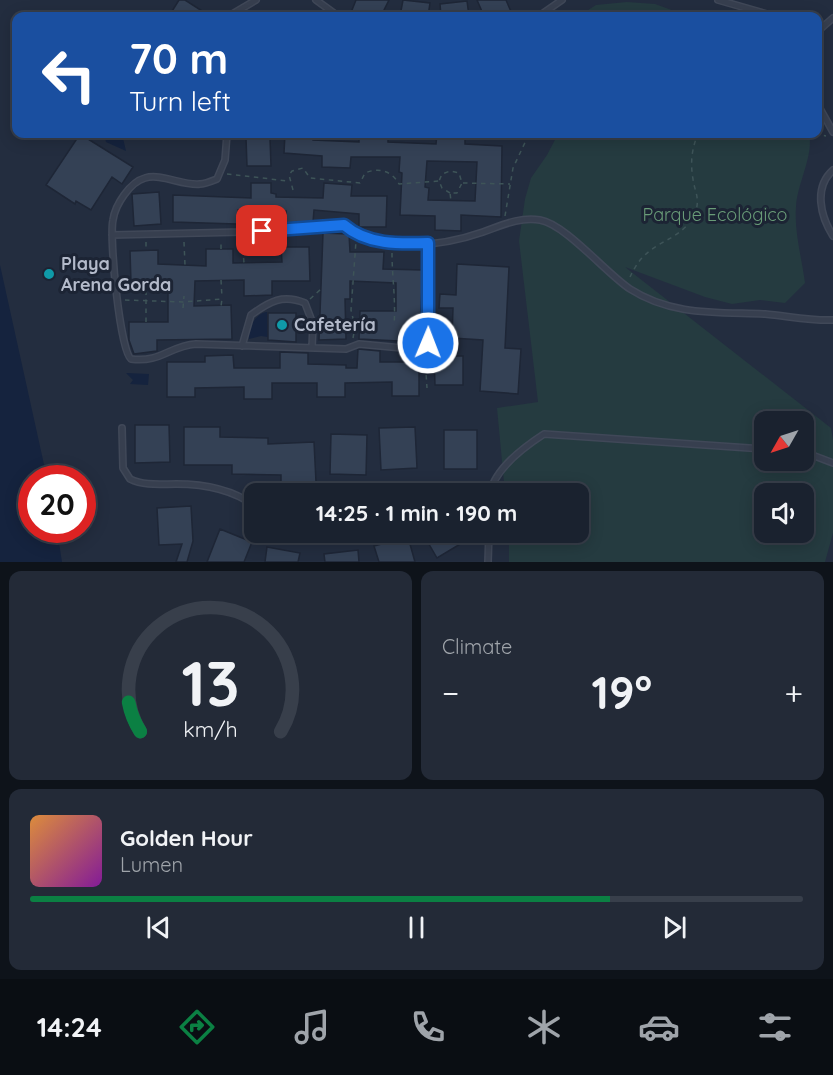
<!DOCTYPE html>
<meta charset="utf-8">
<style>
body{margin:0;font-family:Quicksand,sans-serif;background:#232a37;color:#f1f3f6;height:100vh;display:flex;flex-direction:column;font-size:22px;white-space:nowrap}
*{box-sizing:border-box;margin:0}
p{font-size:20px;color:#9fa4aa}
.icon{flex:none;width:33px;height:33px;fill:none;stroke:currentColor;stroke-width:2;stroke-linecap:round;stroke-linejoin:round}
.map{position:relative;height:562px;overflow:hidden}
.side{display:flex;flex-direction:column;gap:9px;padding:9px;background:#0e131a;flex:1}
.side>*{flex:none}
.top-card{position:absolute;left:12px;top:12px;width:810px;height:126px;border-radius:12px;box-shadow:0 3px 15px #0003,0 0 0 2px #383f4b;background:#1a4fa0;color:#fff;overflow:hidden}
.needle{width:39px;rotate:231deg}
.fabs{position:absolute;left:754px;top:411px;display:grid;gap:12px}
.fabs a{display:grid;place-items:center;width:60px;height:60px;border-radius:12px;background:#1a222f;box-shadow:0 3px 15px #0003,0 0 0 2px #383f4b;font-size:30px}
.speed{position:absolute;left:18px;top:465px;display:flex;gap:12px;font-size:30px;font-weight:700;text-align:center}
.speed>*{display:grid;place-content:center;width:78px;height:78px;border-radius:50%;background:#1a222f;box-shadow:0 3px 15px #0003,0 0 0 2px #383f4b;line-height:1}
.speed .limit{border:9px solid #d22;background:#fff;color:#111}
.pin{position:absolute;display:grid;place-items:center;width:51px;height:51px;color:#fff;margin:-26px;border-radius:12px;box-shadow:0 3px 9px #0006}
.me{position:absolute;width:66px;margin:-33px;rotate:1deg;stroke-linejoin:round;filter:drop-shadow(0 0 4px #0008)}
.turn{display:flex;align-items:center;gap:21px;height:126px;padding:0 18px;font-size:27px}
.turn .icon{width:78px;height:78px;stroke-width:2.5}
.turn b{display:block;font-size:42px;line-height:51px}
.big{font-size:45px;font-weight:700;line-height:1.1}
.side .card{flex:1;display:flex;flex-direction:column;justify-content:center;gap:9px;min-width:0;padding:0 21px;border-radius:12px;background:#232a37}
.side .dial{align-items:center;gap:0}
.dial svg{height:156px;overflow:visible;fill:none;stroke:#383f4b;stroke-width:7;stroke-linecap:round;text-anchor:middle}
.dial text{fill:#f1f3f6;stroke:none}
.song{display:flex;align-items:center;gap:18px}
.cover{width:72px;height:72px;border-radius:9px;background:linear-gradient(135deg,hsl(30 70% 55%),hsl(290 70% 35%))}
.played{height:6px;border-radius:3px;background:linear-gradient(90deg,#0b8043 75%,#383f4b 75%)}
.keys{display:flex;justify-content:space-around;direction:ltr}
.heat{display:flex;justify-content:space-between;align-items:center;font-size:33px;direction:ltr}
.side .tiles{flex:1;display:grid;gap:9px;grid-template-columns:1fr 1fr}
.card:last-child{grid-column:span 2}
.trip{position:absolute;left:244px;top:483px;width:345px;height:60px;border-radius:12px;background:#1a222f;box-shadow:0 3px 15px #0003,0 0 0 2px #383f4b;font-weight:700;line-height:60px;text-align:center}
.tab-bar{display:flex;height:96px;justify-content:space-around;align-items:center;background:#0a0e13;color:#9fa4aa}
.tab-bar .icon{width:42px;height:42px}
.tab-bar .selected{color:#0b8043}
.tab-bar b{font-size:27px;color:#f1f3f6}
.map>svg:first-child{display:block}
.green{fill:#253b40;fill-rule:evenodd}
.water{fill:#15233e}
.building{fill:#344155;stroke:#1e2636;stroke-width:1.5;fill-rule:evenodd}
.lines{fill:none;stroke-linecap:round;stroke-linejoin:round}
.service-casing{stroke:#404858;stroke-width:8}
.path{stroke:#3e5458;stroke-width:1.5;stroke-dasharray:4.5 4.5;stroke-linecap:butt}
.service{stroke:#373f4f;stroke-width:5}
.route-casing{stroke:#114b97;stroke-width:15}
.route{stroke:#1a73e8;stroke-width:10}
.culture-dot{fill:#0f9aa8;stroke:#1c2434;stroke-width:2}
.labels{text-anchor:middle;stroke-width:6;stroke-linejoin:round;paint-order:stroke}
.park-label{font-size:18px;fill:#699c78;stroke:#1c2434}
.poi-label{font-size:18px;font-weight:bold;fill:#b3baca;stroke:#1c2434;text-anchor:start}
</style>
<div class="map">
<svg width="833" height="562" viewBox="0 0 833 562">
<rect width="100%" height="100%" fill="#232d3f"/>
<path class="green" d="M627 2 655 4 688 16H579L596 5Z
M558 134H809C814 155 797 184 796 207 794 232 802 259 805 283L785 303 760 300 732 304 705 297 625 267 831 428 833 440V533L825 562H509V533L579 532V494L505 493 497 408 538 402 519 241 525 199 531 178 547 155ZM765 422H804V460H765ZM765 494H804V532H765Z"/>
<path class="water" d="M117 134H122L126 151 106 142 105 137 114 138Z
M0 265 47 478H32V530H57L62 562H0Z
M267 312 268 337 261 336 249 339 247 330C252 323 259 312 267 312Z
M126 373 149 374 148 385 130 384 133 380Z"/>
<path class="building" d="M179 0H185L210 16H169Z
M356 0H389L381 16H366L352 10Z
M403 0 430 3 428 16H400Z
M477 0H506L512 14 484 16Z
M467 1 469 16H441L440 4Z
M80 134 133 167 122 184 112 177 91 210 76 201 75 204 46 185Z
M285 134H313V140L359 142V134H388V142L436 144 437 134H465V144L502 146 501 217 461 215V231L435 230V216L400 215 402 173 399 172 400 157H351L350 168 322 167V156L284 153ZM427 161 477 162 475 201 428 200 429 188 425 187Z
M246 138H270L271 166H247Z
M251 183H271V193L276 194V197L323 198 324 183 352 185 351 196H387L386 227H359V214L314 210 313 222 286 224V211L238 210 237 224 173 222V195L251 198Z
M159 192 161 224 134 226 132 194Z
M323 233 349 234 350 252H384L383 269 423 270 419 342 359 339 360 311H396V283L350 281V299H345L346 339 319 340Z
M281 247H309L310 281H272V295L244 296V280L195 281 194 306 231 305 232 339 157 340V351L134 354 129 340V322H168V281L131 282 130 251 158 250V264L206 266V249H233V263L282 262Z
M457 264 509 267 505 348 521 349 518 394 480 391 483 340 452 338 453 308H439L440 294 456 295Z
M268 313H296V342L268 340Z
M358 349 380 351V362H419V396H392V382L345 383V397H317V383H272V399H244V387L195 388V397H167V362H205V356L233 355 234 368H280V352L308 353V364L346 365V368H357Z
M434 356H463V385H435Z
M135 425H169L170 462 135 463Z
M184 427H220V437L268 438V444L314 442 316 482 281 484V475L232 474V465H184Z
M415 427 417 468 381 470 379 428Z
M444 430H477V469H444Z
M331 434 367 435 366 475 330 474Z
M191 506 193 541 187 562H176L182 544 159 545 157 508Z
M220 529 252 542 244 562H207Z
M422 532H463L467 540 437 558Z
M408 537 415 562H379L374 546Z
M267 547 300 553 298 562H265Z
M358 550 359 562H325L324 554Z"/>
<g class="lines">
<g class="service-casing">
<path id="service" d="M316 0 338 16
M718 0 774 16
M229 16 256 0
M539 16 562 0
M818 31 833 18
M818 105 833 132
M227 134 225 160 217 179C212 181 205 184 200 184 183 186 161 173 145 178 130 182 115 205 113 220 109 238 120 350 131 359 161 363 169 346 196 344L346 349 359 344 424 350 428 343 429 329 428 243
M833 170C813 188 821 217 833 236
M112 235 242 232 344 225C378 255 443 246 483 232 503 225 518 217 540 220 565 224 606 273 630 289 672 316 717 312 765 314 788 316 810 321 833 320
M242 346 251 315C270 301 283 294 305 303L313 324 312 348
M122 428 123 468 130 479C144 486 161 484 176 484 204 484 232 489 255 506
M804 452 833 463
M417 494 447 487 490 490
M490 494C494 469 524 447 544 434L765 449
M316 532 328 535 348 532
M488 562 489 532"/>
</g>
<path class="path" d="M815 134 826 136
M227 174 288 181
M463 183 510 184
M293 190 289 175 292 171 303 168 310 178 360 183 365 173C379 167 392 171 399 184L439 181
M450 193 442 188 439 181 442 174 450 171 459 173 462 183 457 193H450L451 201
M505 216 513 168 529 134
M242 240 244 263
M146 242V250
M184 242 185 265
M221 249V241
M392 253C392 277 396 301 394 325
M630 277C633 271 637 263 642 258 660 238 685 239 696 210 700 198 694 189 693 179 690 162 692 148 698 134
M221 280 222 298
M310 299 321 289
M125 300 183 302 222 299 221 306
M183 308 184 296
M146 322V282
M353 338 355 327 351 310 356 241
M425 357 427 388"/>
<use href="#service" class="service"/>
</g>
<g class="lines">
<g class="route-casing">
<path id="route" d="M262 231 344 225C367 245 399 244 428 243V343"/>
</g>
<use href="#route" class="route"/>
</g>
<g class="culture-dot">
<circle cx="49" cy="274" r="6"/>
<circle cx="282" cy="325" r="6"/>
</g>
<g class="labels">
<g class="park-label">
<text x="715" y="221">Parque Ecológico</text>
</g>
<g class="poi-label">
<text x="61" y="270">Playa<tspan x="61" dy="21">Arena Gorda</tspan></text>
<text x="294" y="331">Cafetería</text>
</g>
</g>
</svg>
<div class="fabs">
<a><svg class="needle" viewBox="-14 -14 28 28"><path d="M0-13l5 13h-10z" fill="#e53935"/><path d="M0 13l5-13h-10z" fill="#9fa4aa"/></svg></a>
<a><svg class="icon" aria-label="sound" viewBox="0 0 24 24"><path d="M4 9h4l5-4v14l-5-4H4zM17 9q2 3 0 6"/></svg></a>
</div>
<div class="speed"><div class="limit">20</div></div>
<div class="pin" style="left:262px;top:231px;background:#d93025"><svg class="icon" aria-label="arrive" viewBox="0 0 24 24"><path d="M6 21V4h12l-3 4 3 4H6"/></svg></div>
<svg class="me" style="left:428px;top:343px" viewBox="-20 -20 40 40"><circle r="17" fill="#1a73e8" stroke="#fff" stroke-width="3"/><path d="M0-11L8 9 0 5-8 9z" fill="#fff"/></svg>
<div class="trip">14:25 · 1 min · 190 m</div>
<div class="top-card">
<div class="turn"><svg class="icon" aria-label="left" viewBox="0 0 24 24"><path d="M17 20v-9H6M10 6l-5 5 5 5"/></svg><div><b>70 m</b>Turn left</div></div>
</div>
</div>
<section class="side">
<div class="tiles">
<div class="card dial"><svg viewBox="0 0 100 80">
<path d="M14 69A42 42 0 1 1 86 69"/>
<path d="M14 69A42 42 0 0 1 8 54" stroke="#0b8043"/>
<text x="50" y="56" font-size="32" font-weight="700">13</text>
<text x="50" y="72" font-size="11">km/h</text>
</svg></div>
<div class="card"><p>Climate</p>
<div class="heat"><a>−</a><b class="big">19°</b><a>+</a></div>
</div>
<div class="card">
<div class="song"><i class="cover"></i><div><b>Golden Hour</b><p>Lumen</p></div></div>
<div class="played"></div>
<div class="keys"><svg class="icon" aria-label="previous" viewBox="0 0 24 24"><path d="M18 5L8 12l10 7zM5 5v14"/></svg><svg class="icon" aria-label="pause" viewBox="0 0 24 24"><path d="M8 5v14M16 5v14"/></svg><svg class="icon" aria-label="next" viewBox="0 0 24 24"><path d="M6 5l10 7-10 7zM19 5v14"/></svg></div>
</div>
</div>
</section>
<nav class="tab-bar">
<b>14:24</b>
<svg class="icon selected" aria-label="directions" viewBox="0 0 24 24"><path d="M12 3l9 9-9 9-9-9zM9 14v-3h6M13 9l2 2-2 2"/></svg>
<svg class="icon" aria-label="music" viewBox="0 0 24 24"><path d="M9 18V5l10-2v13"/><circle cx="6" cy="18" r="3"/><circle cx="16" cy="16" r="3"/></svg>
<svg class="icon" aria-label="phone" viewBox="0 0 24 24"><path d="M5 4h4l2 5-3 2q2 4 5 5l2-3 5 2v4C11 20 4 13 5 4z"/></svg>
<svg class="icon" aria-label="climate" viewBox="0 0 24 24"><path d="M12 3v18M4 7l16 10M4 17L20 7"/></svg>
<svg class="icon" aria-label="car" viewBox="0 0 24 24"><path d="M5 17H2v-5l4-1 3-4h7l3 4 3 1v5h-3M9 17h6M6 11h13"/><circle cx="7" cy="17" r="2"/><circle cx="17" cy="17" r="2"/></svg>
<svg class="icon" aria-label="filters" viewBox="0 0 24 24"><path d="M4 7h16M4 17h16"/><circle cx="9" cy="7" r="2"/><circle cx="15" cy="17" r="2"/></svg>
</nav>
